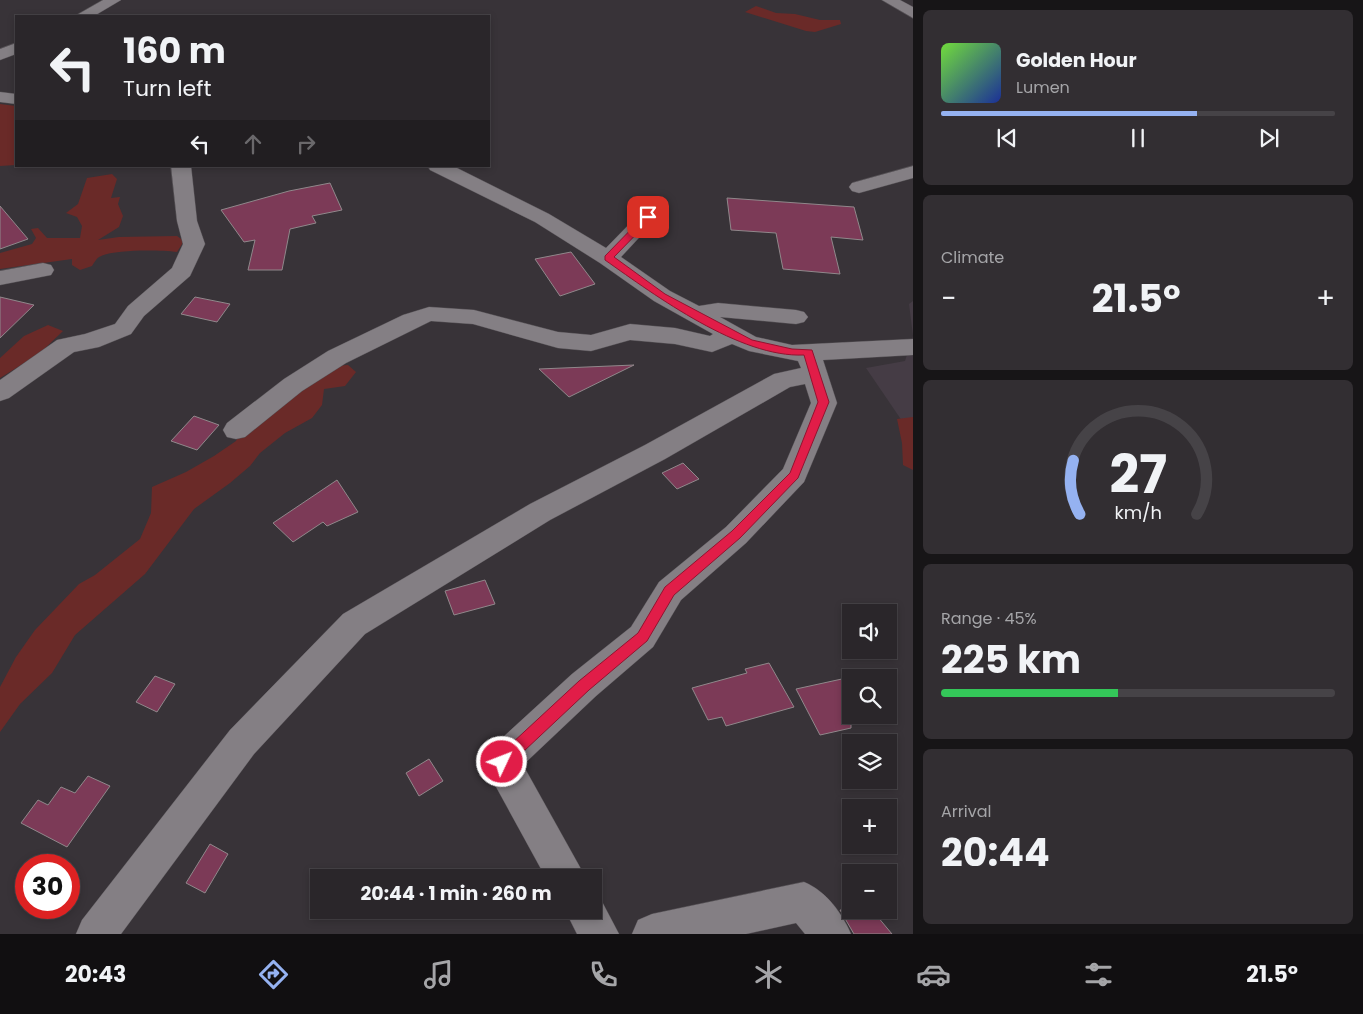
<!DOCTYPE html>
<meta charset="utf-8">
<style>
body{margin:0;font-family:Poppins,sans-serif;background:#322e32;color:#f1f3f6;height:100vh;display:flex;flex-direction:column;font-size:19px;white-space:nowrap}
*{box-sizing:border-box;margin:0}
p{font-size:16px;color:#a5a5a8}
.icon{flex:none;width:28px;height:28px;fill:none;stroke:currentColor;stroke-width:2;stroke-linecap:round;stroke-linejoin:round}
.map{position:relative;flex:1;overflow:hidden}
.details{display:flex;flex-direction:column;gap:10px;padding:10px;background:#171517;width:450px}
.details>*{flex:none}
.top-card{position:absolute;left:15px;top:15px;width:475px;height:152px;border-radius:0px;box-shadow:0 2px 8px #0003,0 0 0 1px #464347;background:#2a262a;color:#f1f3f6;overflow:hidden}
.tools{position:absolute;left:842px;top:604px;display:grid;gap:10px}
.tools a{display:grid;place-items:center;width:55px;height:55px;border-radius:0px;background:#2a262a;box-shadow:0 2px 8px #0003,0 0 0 1px #464347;font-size:25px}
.speed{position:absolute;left:15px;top:854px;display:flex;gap:10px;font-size:25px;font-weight:700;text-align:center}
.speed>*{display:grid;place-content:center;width:65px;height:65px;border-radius:50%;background:#2a262a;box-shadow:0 2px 8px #0003,0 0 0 1px #464347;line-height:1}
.speed .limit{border:8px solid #d22;background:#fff;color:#111}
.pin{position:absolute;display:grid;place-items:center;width:42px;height:42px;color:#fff;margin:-21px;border-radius:10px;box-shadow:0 2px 8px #0006}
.me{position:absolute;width:55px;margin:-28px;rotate:47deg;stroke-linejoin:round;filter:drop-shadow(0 0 4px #0008)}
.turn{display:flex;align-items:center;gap:18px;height:105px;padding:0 25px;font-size:22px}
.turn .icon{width:65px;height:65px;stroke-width:2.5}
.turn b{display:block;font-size:35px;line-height:42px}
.lanes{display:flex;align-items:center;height:48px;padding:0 25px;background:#0003;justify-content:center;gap:25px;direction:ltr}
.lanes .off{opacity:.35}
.big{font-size:38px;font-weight:700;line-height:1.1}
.details .tile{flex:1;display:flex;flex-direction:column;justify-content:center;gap:8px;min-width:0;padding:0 18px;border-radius:8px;background:#322e32}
.details .dial{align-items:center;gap:0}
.dial svg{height:130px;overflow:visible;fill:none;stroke:#464347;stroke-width:7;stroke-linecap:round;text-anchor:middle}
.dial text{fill:#f1f3f6;stroke:none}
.song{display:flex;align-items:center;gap:15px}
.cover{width:60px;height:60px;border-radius:8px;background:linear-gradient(135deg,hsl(100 70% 55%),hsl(230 70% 35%))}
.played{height:5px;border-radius:2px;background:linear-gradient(90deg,#95b2f1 65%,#464347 65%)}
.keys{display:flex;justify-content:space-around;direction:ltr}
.heat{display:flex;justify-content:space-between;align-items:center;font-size:28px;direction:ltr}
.charge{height:8px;border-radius:4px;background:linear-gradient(90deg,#34c759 45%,#464347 0)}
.trip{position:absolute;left:310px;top:869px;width:292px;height:50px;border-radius:0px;background:#2a262a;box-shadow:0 2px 8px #0003,0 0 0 1px #464347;font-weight:700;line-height:50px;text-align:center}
.dock{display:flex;height:80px;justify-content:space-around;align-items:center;background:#110f11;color:#a5a5a8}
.dock .icon{width:35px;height:35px}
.dock .current{color:#95b2f1}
.dock b{font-size:22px;color:#f1f3f6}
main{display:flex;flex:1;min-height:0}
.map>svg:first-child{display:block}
.built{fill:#453c45}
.green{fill:#6a2a28}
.building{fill:#7c3a57;stroke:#90888b}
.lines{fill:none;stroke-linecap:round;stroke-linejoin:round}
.minor-casing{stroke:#534f53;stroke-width:1}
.minor{fill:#847f84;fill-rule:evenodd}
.route{fill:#e11d48;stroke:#92132f}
</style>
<main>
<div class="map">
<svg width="913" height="934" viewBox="0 0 913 934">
<rect width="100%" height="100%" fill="#383338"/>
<path class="built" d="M913 301V437L866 368 905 361 913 336 909 304Z"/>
<path class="green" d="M756 6 776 13 795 14 820 20H840L841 24 815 32 806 31 745 12Z
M0 104 16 106V165L0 166Z
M112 174 117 179 111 198 120 197 118 204 123 216 119 227 98 240 119 237 177 236 184 241 177 252C159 250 114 249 99 257 96 259 94 263 92 266L80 270 72 265V259L0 269V253L32 244 36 238 31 229 38 228 47 238H80L82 226 77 217 66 213 78 204 87 178Z
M48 325 63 331 39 354 0 378V358L24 336Z
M348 365 356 372 345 386 324 389 322 405 312 418 285 433 260 453 250 466 230 483 194 509 145 574 75 635 52 673 20 704 0 732V687L16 657 35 630 79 584 95 575 140 539 151 513 152 487 186 472 214 456 236 441 245 423 323 367Z
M913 417V470L903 465 902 443 897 419Z"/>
<path class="building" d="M330 183 342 210 312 216 316 223 290 229 282 270H248L255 240 244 242 221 210 289 191Z
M727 198 854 207 863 240 831 237 840 274 783 269 776 233 731 230Z
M0 206 28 239 0 249Z
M571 252 595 284 560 296 535 259Z
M0 297 34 305 0 338Z
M195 297 230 304 217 322 181 314Z
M634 365 569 397 539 369Z
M194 416 219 425 197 450 171 441Z
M683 463 699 479 677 489 662 473Z
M337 480 358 512 327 526 323 522 293 542 273 523Z
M485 580 495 604 454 615 445 591Z
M769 663 794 707 726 726 722 717 708 720 692 688 747 673 745 669Z
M155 676 175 684 157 712 136 702Z
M851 677V728L820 735 796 689Z
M429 759 443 781 419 796 406 773Z
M88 776 110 786 67 847 21 823 38 800 48 805 61 787 75 793Z
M210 844 228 854 205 893 186 883Z
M840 910H872L892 934H854Z"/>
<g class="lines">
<g class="minor-casing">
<path id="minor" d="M103 0H121L94 16H75Z
M882 0H900L913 7V18Z
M16 43V54L0 60V49Z
M0 92 16 94V104L0 102Z
M171 166H191L197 221 205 244 190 276 144 316 131 334 99 347 74 352 9 398 0 401V380L57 340 85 334 115 324 128 306 172 268 183 244 177 221Z
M428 166H453L549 214 606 248 649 204 656 202 663 204 666 208 663 212 621 257 670 291 699 306 718 303 796 310 804 312 808 317 804 322 796 324 720 317 756 337 792 345 913 339V355L823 360 837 403 804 482 746 543 681 600 653 647 596 696 523 765 586 878H546L489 774 484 762 489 750 572 674 631 627 659 582 726 527 783 469 811 403 805 384 790 387 665 459 550 520 365 634 254 754 121 934H76L82 920 230 730 343 614 530 504 645 445 774 374 801 368 798 361 749 351 732 344 712 352 675 344 630 340 591 351 558 348 473 324 431 321 346 363 302 391 245 437 236 439 227 437 223 430 227 423 284 379 328 351 403 315 429 307 474 310 558 332 591 335 630 324 675 328 710 336 713 334 654 301 600 263 535 222 430 170Z
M913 166V178L859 193 852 191 849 187 852 183Z
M43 263 51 265 54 270 51 275 0 285V271Z
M804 882C826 891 842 913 851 934H805L796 923 746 934H632L638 920 652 914Z
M594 894 599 896 619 934H577L565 910H594Z"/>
</g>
<use href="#minor" class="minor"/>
</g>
<path class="route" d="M645 215 653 217 614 257 665 294 752 340 792 349 812 350 829 402 798 478 740 538 674 595 647 641 589 690 507 767 502 769 497 767 495 762 497 757 579 681 638 633 665 587 732 531 790 473 818 402 804 355C740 358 656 296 605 260V256Z"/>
</svg>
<div class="tools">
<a><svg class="icon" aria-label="sound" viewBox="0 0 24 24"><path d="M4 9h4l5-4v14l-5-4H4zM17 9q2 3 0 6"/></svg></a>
<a><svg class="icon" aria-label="search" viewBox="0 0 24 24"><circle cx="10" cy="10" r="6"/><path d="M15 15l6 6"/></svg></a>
<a><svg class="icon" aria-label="layers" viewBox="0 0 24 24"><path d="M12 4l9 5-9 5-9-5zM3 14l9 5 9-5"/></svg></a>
<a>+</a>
<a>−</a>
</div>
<div class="speed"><div class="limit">30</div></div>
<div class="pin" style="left:648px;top:217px;background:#d93025"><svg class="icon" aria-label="arrive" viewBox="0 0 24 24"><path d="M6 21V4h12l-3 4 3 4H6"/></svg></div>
<svg class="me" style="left:502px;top:762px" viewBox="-20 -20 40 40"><circle r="17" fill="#e11d48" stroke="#fff" stroke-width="3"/><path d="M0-11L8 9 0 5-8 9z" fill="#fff"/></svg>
<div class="trip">20:44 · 1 min · 260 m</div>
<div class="top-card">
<div class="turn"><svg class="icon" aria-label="left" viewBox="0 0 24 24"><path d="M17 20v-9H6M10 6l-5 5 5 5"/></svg><div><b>160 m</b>Turn left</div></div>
<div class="lanes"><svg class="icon" aria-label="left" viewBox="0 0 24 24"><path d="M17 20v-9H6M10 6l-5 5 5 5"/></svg><svg class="icon off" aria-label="ahead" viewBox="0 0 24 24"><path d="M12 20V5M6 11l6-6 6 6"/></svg><svg class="icon off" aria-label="right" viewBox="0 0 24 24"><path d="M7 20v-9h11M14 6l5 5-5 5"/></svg></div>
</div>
</div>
<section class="details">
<div class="tile">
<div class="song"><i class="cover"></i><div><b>Golden Hour</b><p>Lumen</p></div></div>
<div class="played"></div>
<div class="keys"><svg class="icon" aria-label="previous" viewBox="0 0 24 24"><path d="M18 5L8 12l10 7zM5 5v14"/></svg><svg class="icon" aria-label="pause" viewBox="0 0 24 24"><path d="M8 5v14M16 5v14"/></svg><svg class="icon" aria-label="next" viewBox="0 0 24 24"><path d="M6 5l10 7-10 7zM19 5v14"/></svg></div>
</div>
<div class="tile"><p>Climate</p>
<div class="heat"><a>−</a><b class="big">21.5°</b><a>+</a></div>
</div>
<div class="tile dial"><svg viewBox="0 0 100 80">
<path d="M14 69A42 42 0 1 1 86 69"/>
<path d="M14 69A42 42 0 0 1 10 36" stroke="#95b2f1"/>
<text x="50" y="56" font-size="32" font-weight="700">27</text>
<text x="50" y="72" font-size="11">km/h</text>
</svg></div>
<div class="tile"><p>Range · 45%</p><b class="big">225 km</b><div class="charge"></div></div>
<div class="tile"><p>Arrival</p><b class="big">20:44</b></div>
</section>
</main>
<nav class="dock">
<b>20:43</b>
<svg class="icon current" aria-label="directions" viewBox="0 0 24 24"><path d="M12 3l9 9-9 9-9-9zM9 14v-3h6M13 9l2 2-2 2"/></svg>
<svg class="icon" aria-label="music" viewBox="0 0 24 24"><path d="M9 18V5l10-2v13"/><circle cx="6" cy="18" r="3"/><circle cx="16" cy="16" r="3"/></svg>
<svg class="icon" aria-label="phone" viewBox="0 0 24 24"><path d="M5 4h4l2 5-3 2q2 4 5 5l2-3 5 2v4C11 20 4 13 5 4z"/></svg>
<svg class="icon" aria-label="climate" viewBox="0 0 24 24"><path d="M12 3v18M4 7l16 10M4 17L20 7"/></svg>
<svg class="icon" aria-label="car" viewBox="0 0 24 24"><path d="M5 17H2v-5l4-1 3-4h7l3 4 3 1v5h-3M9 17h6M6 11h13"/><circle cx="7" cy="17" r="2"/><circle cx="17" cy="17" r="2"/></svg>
<svg class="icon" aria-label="filters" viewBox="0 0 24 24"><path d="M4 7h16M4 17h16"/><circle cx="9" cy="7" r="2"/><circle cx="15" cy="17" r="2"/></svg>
<b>21.5°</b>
</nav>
